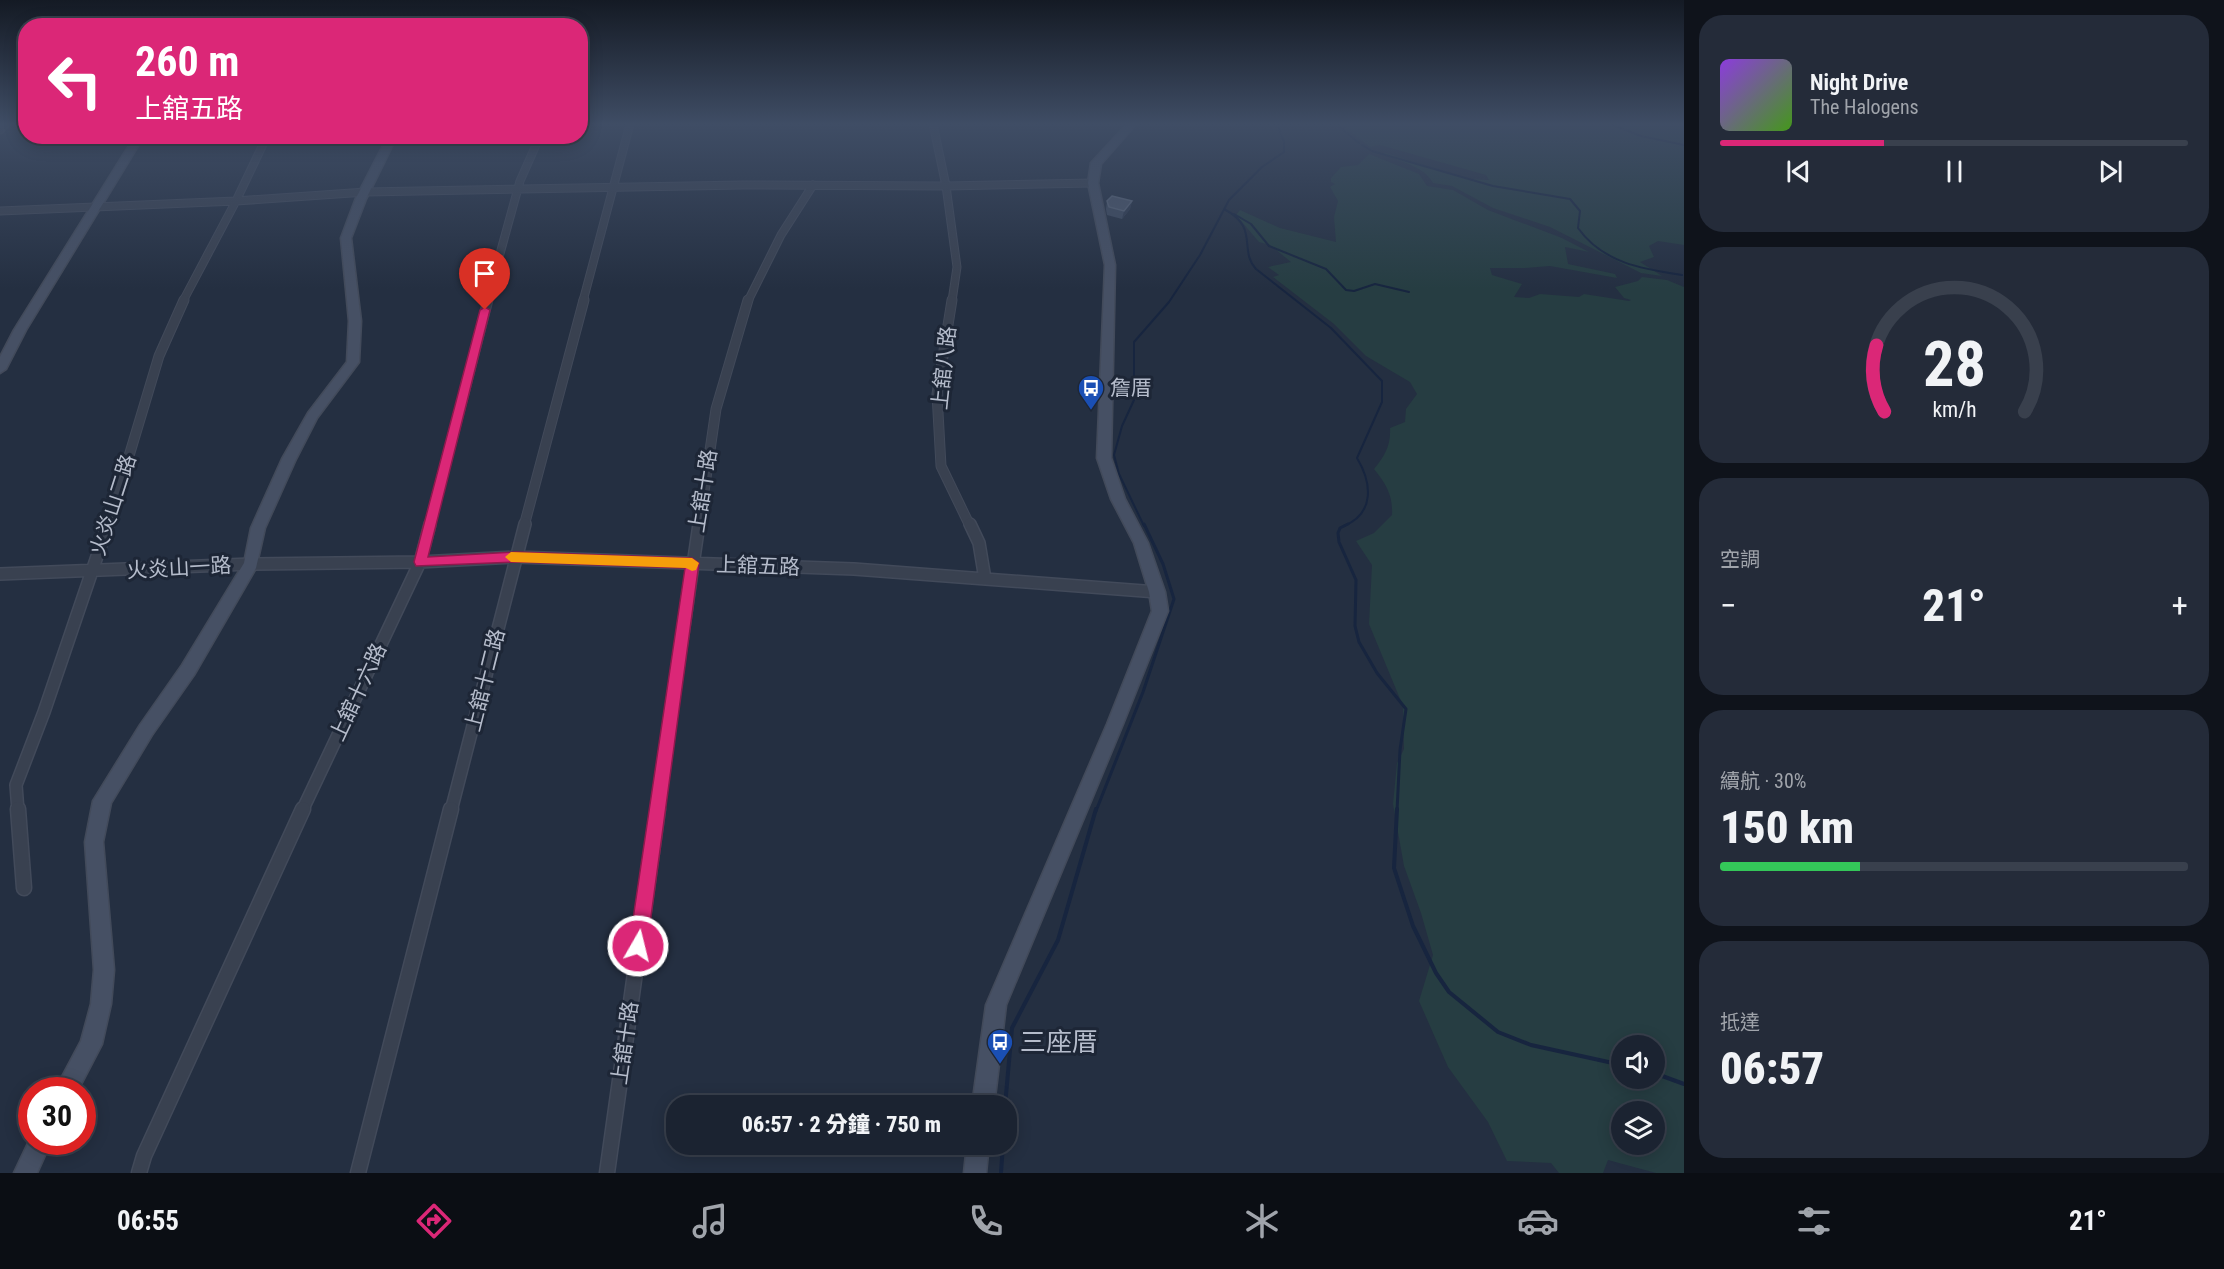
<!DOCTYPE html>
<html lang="zh-TW">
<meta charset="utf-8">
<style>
body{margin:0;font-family:"Roboto Condensed","Noto Sans TC",sans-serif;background:#242b39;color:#f1f3f6;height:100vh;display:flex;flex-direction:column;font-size:22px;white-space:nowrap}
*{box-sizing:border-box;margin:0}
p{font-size:20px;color:#a0a4ab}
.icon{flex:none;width:33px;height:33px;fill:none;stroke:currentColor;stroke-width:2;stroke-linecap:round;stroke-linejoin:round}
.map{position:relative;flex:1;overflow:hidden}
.drawer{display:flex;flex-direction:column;gap:15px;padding:15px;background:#0f131b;width:540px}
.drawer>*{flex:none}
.banner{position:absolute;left:18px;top:18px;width:570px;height:126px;border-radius:24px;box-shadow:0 3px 15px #0003,0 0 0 2px #39404d;background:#db2777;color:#fff;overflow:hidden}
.tools{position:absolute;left:1611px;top:1035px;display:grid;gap:12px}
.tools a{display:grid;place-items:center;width:54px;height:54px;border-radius:50%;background:#1b2331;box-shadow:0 3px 15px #0003,0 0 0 2px #39404d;font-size:30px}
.speed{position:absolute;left:18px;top:1077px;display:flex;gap:12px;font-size:30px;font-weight:700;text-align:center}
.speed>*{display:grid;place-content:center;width:78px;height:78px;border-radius:50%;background:#1b2331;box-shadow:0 3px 15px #0003,0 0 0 2px #39404d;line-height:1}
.speed .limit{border:9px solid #d22;background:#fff;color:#111}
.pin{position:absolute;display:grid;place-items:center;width:51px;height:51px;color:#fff;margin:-62px -26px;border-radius:50% 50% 50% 0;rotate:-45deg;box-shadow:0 0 6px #0007}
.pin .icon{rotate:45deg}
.me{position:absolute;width:66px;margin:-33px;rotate:8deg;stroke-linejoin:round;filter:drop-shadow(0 0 4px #0008)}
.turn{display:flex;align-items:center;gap:21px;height:126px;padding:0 18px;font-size:27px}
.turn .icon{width:78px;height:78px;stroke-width:2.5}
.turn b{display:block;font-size:42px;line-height:51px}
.big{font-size:45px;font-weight:800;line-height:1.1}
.drawer .card{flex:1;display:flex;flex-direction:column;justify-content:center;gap:9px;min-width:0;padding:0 21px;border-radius:24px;background:#242b39}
.drawer .dial{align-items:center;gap:0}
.dial svg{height:156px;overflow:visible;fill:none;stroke:#39404d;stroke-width:7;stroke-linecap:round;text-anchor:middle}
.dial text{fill:#f1f3f6;stroke:none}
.song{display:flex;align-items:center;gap:18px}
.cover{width:72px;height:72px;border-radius:9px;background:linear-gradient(135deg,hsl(270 70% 55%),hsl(100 70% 35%))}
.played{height:6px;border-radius:3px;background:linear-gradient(90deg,#db2777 35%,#39404d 35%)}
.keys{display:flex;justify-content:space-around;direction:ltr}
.heat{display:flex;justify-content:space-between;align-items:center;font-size:33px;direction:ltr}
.charge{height:9px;border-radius:4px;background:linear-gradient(90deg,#34c759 30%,#39404d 0)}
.trip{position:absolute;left:666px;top:1095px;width:351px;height:60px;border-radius:24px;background:#1b2331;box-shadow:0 3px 15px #0003,0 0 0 2px #39404d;font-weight:800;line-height:60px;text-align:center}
.menu{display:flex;height:96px;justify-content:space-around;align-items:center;background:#0b0e14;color:#a0a4ab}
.menu .icon{width:42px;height:42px}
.menu .current{color:#db2777}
.menu b{font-size:27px;color:#f1f3f6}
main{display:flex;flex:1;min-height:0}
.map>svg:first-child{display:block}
.green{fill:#263d42;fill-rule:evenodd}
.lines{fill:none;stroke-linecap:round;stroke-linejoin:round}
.stream-far2{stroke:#17253f;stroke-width:2}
.stream-far1{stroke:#17253f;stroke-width:3}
.stream{stroke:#17253f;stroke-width:4}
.street-far3-casing{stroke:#424a5a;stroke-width:9}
.street-far2-casing{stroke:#424a5a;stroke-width:11}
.street-far1-casing{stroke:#424a5a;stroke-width:14}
.street-casing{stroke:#424a5a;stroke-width:17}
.secondary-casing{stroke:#424a5a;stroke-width:3}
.street-far3{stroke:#394150;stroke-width:7}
.street-far2{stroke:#394150;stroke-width:9}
.street-far1{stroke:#394150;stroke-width:11}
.street{stroke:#394150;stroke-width:14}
.secondary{fill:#465064;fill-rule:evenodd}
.wall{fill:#3f4b5f}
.shaded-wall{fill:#2f3a4e}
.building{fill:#4c576b;stroke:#5c677a;stroke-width:1.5}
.route{fill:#db2777;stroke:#8e194d;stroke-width:1.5}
.slow{fill:#f59e0b}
.labels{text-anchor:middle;stroke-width:6;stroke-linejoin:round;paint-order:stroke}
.street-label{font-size:21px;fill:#b5bccb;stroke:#1d2636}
.poi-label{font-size:21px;fill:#b5bccb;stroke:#1d2636;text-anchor:start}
.near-poi-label{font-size:26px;fill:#b5bccb;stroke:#1d2636;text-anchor:start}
</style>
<main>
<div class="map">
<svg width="1684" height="1173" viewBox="0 0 1684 1173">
<rect width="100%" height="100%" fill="#242f41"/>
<path class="green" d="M1341 124H1684V245L1658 241 1649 246 1654 257 1640 262 1662 276 1641 273 1550 227 1493 208 1452 186 1433 183C1424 166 1399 161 1381 154L1386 153 1467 179 1489 180 1486 175 1380 145 1370 147Z
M1369 154 1419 174 1427 186 1453 190 1488 210 1562 238 1589 252 1565 247 1568 264 1615 274 1617 278 1550 266 1525 268H1490L1492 275 1522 284 1514 297 1529 298 1540 294 1579 297 1584 294 1629 301 1631 300 1624 298 1615 287 1638 281 1642 277 1667 280 1684 287V1173H1656L1608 1160 1603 1173H1559L1551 1163 1507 1161 1488 1122 1448 1067 1419 1001 1433 955 1421 913 1404 866 1393 804 1397 763 1404 749 1403 706 1369 624 1372 565 1356 541 1374 533 1392 515C1393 495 1386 484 1374 469 1385 456 1391 445 1390 428L1405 422 1406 409 1417 394 1410 382 1366 356 1334 324 1273 277 1279 275 1268 267 1291 262 1270 245 1259 242 1236 215 1240 210 1280 228 1336 242 1334 217 1338 201 1330 187 1335 184 1331 182V178L1341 167 1358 165ZM1622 1046H1654V1078H1622ZM1622 1112H1654V1144H1622Z"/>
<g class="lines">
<path class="stream-far2" d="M1336 124 1359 143
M1610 124 1641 136 1684 145
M1362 145 1372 151 1493 186 1570 199 1580 211 1578 228C1603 263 1642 269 1682 275
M1224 209C1260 228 1238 249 1256 269L1331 328 1382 381V402L1357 458C1372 483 1375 513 1344 526
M1234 214 1251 224 1269 246 1326 269 1346 290 1354 291 1375 284 1409 292
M1144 526 1119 474 1114 455 1122 426 1134 400V342L1169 302 1200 255 1229 200 1262 167 1284 152V142L1277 124"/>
<path class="stream-far1" d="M1348 524 1340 528 1338 533 1339 542 1356 580 1355 626 1359 642 1377 673 1406 709 1400 750 1397 811
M1096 811 1143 692 1174 599 1163 564 1144 524"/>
<path class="stream" d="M1397 809 1394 868 1413 926 1436 973 1449 992 1498 1032 1531 1045 1622 1065
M1654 1073 1684 1084
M1005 1106 1012 1028 1058 940 1096 809
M1001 1173 1003 1144"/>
<g class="street-far3-casing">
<path id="street-far3" d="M933 124 946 186 957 267 952 301
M0 130 5 124
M0 211 236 201 366 192 743 185 946 186 1093 183
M183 301 236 201 267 136
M487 301 520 181 540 136
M583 301 630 124
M748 301 781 235 813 185"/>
</g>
<g class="street-far2-casing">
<path id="street-far2" d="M952 300 937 394 941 466 970 526
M108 526 159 356 184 300
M430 526 488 300
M524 526 584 300
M699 526 716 409 748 300"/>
</g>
<g class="street-far1-casing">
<path id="street-far1" d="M970 524 979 543 985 579
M0 574 251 564 420 562 516 557 854 569 1157 592
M18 811 16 785 44 712 108 524
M302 811 420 562 430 524
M451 811 525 524
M657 811 699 524"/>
</g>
<g class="street-casing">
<path id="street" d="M18 809 24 888
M139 1173 144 1156 303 809
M358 1173 451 809
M607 1173 658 809"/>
</g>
<g class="secondary-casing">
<path id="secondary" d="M1127 124H1136L1101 164 1098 183 1115 265 1111 458 1125 499 1148 543 1165 592 1168 611 1123 724 1006 1005 994 1106H972L986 1005 1107 724 1152 611 1149 592 1134 543 1111 499 1097 458 1105 265 1088 183 1091 163Z
M135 136H144L26 330 6 369 0 373V357L14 330Z
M388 136H397L366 199 351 238 361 321 359 362 317 418 296 459 265 528 256 568 194 675 152 735 111 803 103 842 114 970 111 1004 102 1044 78 1090H55L81 1041 91 1004 94 970 85 842 93 801 140 725 182 665 244 563 251 528 282 459 308 413 347 362 349 321 341 238 356 198Z
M32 1135V1142H51L37 1173H14Z
M967 1144H989L986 1173H964Z"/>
</g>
<use href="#street-far3" class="street-far3"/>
<use href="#street-far2" class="street-far2"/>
<use href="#street-far1" class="street-far1"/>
<use href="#street" class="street"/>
<use href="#secondary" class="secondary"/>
</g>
<path class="wall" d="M1107 201H1132L1130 209 1122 219 1107 215 1106 209Z"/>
<path class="shaded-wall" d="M1132 201 1130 209 1122 219 1124 211Z"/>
<path class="building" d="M1112 196 1132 201 1124 211 1109 207 1107 201Z"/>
<linearGradient id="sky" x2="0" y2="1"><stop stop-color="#141a24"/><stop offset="0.43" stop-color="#3f4d65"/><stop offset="1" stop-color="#3f4d65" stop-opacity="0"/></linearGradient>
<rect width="1684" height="289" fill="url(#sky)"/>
<path class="route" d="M485 307 490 310 428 557 516 552 692 558 699 563 647 946 644 953 638 955 632 953 629 946 685 568 516 562 416 566 414 562 480 310Z"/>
<path class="slow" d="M511 552 692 558 699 563 696 570 692 571 686 568 511 562 505 557Z"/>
<defs>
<g id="bus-pin" transform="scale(1.35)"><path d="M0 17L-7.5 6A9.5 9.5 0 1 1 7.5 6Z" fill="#1a4fb4" stroke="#1d2636"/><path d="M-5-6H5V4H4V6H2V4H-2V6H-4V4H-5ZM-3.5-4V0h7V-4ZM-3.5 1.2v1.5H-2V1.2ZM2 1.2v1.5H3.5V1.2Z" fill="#fff"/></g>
</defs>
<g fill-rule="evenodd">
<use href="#bus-pin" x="1091" y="388"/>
<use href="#bus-pin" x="1000" y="1042"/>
</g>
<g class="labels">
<g class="street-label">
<text transform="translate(944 368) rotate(-84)" y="7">上舘八路</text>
<text transform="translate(703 491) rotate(-81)" y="7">上舘十路</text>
<text transform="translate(113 505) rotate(-72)" y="7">火炎山二路</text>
<text transform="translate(758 566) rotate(2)" y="7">上舘五路</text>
<text transform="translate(179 568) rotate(-3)" y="7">火炎山一路</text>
<text transform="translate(485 680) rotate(-76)" y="7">上舘十二路</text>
<text transform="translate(358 692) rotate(-65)" y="7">上舘十六路</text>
<text transform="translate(625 1043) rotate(-82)" y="7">上舘十路</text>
</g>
<g class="poi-label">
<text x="1110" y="395">詹厝</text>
</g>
<g class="near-poi-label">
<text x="1020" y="1051">三座厝</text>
</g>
</g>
</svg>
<div class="tools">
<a><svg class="icon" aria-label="sound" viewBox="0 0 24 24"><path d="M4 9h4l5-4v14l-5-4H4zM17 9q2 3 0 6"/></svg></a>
<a><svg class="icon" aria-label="layers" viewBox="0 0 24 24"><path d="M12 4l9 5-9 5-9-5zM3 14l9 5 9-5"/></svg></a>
</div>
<div class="speed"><div class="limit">30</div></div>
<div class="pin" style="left:485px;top:310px;background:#d93025"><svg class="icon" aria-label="arrive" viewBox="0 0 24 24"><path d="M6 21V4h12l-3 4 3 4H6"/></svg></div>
<svg class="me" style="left:638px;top:946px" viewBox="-20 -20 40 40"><circle r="17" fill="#db2777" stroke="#fff" stroke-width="3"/><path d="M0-11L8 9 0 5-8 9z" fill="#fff"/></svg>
<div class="trip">06:57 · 2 分鐘 · 750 m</div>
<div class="banner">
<div class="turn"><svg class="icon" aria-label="left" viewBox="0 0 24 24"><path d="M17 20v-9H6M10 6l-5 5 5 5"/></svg><div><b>260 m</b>上舘五路</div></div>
</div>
</div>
<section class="drawer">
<div class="card">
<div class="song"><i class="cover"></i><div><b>Night Drive</b><p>The Halogens</p></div></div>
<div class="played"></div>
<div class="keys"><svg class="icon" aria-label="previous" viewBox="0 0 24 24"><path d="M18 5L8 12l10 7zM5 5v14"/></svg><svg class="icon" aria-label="pause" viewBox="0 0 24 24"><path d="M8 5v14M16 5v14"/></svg><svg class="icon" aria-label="next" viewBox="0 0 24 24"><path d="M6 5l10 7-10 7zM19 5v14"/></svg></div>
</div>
<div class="card dial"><svg viewBox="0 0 100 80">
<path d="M14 69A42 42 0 1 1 86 69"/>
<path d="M14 69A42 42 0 0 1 10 35" stroke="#db2777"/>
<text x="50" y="56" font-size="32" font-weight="700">28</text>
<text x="50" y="72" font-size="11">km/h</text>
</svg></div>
<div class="card"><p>空調</p>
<div class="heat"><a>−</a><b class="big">21°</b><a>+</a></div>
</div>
<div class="card"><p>續航 · 30%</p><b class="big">150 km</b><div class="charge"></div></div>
<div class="card"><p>抵達</p><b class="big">06:57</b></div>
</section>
</main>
<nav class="menu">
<b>06:55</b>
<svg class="icon current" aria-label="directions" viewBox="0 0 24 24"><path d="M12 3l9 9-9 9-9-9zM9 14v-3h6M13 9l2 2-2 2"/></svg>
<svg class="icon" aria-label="music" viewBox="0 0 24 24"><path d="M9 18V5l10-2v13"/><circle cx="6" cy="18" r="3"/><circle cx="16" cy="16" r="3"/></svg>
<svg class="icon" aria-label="phone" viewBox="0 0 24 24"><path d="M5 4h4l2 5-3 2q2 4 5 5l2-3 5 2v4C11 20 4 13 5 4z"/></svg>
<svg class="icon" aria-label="climate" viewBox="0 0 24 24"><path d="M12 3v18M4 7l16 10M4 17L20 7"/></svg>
<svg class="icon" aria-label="car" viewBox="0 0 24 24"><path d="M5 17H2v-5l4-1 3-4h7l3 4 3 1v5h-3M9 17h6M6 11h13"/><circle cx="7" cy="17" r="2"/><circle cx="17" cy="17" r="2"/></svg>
<svg class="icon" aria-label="filters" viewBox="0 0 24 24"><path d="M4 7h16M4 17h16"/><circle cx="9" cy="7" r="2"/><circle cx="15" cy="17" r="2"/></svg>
<b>21°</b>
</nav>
